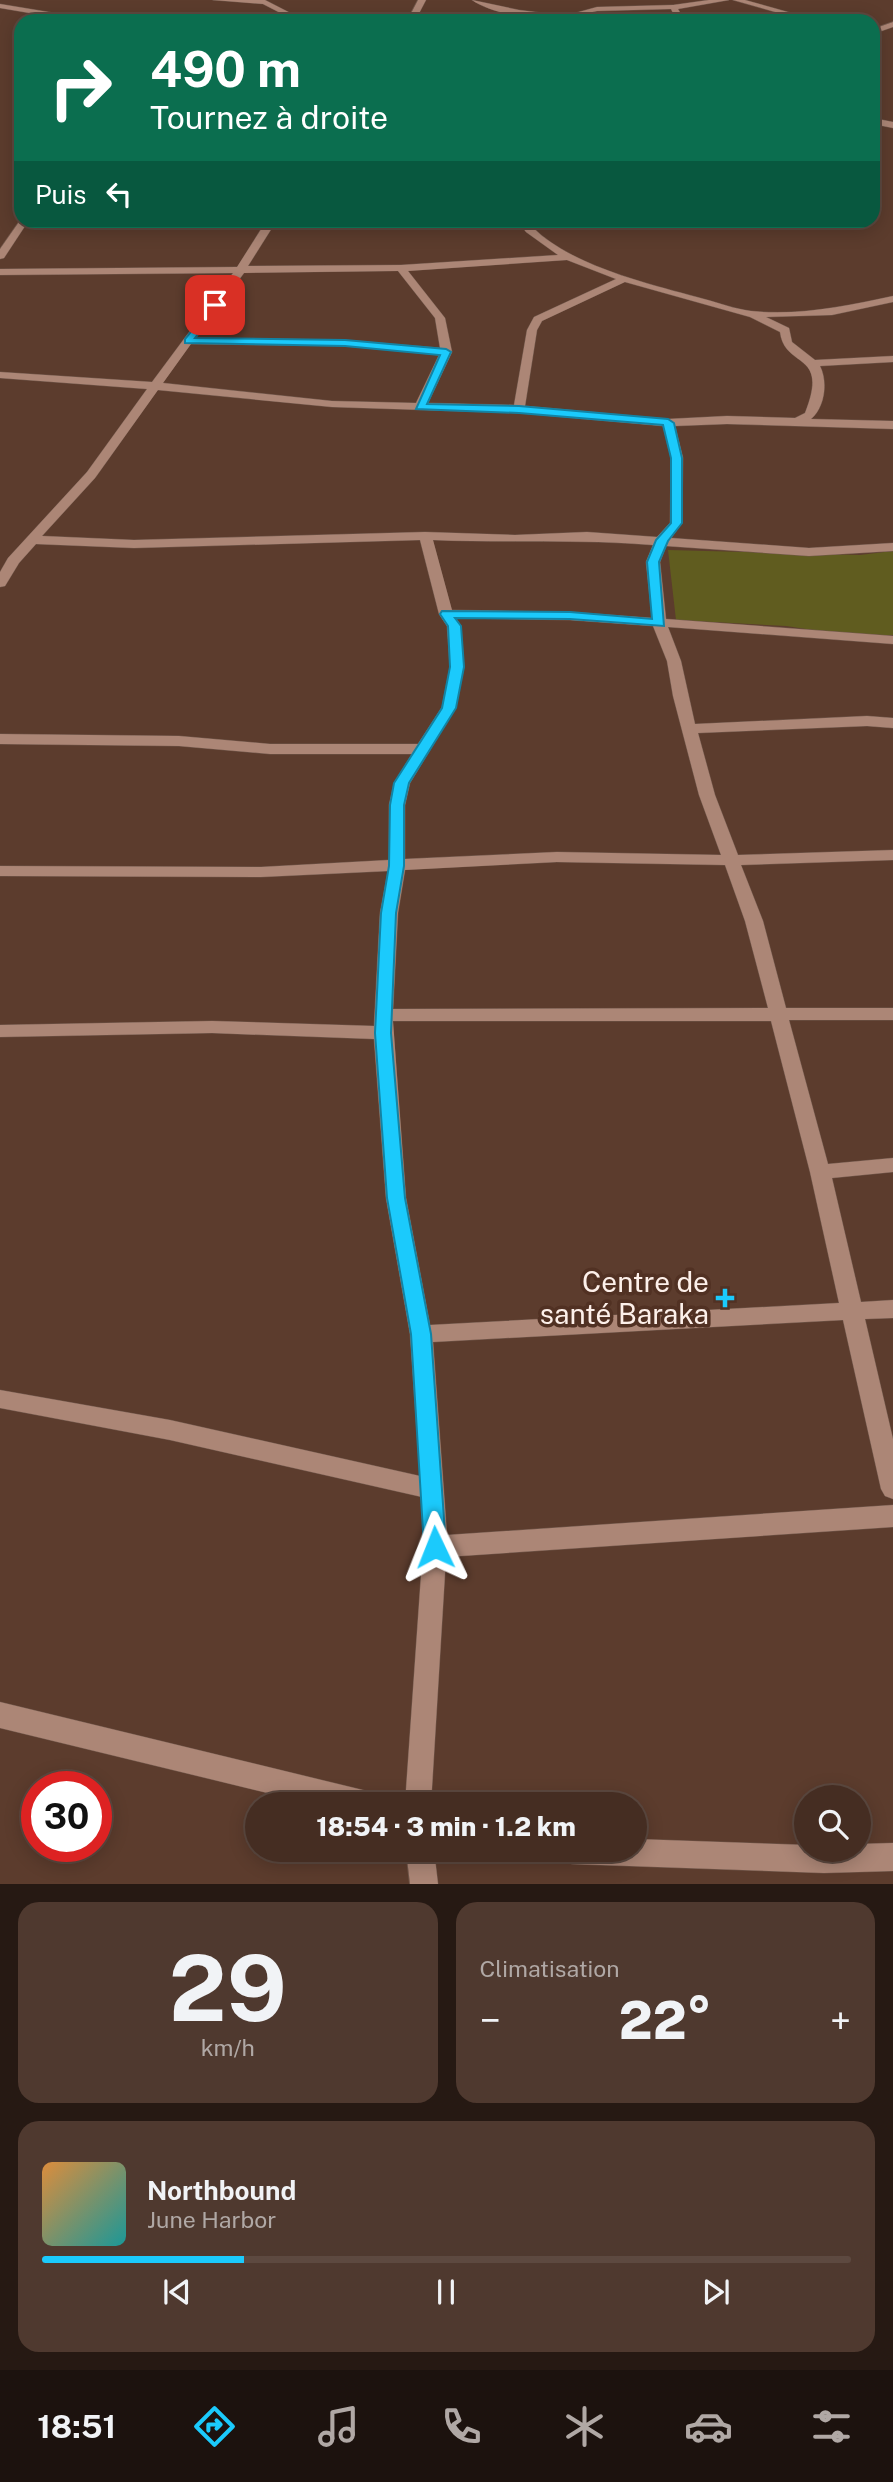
<!DOCTYPE html>
<html lang="fr">
<meta charset="utf-8">
<style>
body{margin:0;font-family:"Public Sans",sans-serif;background:#4f392f;color:#f1f3f6;height:100vh;display:flex;flex-direction:column;font-size:26px;white-space:nowrap}
*{box-sizing:border-box;margin:0}
p{font-size:23px;color:#b0a8a5}
.icon{flex:none;width:38px;height:38px;fill:none;stroke:currentColor;stroke-width:2;stroke-linecap:round;stroke-linejoin:round}
.map{position:relative;height:1884px;overflow:hidden}
.panel{display:flex;flex-direction:column;gap:18px;padding:18px;background:#261913;flex:1}
.panel>*{flex:none}
.guide{position:absolute;left:14px;top:14px;width:866px;height:214px;border-radius:21px;box-shadow:0 4px 18px #0003,0 0 0 2px #5d4940;background:#0b6e4f;color:#fff;overflow:hidden}
.controls{position:absolute;left:794px;top:1785px;display:grid;gap:14px}
.controls a{display:grid;place-items:center;width:77px;height:77px;border-radius:50%;background:#452d22;box-shadow:0 4px 18px #0003,0 0 0 2px #5d4940;font-size:35px}
.speed{position:absolute;left:21px;top:1771px;display:flex;gap:14px;font-size:35px;font-weight:700;text-align:center}
.speed>*{display:grid;place-content:center;width:91px;height:91px;border-radius:50%;background:#452d22;box-shadow:0 4px 18px #0003,0 0 0 2px #5d4940;line-height:1}
.speed .limit{border:10px solid #d22;background:#fff;color:#111}
.pin{position:absolute;display:grid;place-items:center;width:60px;height:60px;color:#fff;margin:-30px;border-radius:14px;box-shadow:0 4px 10px #0006}
.me{position:absolute;width:77px;margin:-38px;rotate:358deg;stroke-linejoin:round;filter:drop-shadow(0 0 5px #0008)}
.turn{display:flex;align-items:center;gap:24px;height:147px;padding:0 21px;font-size:32px}
.turn .icon{width:91px;height:91px;stroke-width:2.5}
.turn b{display:block;font-size:49px;line-height:60px}
.then{display:flex;align-items:center;height:66px;padding:0 21px;background:#0003;gap:14px;font-size:26px}
.big{font-size:52px;font-weight:800;line-height:1.1}
.panel .card{flex:1;display:flex;flex-direction:column;justify-content:center;gap:10px;min-width:0;padding:0 24px;border-radius:21px;background:#4f392f}
.panel .dial{align-items:center;gap:0}
.dial b{font-size:91px;line-height:1}
.song{display:flex;align-items:center;gap:21px}
.cover{width:84px;height:84px;border-radius:10px;background:linear-gradient(135deg,hsl(30 70% 55%),hsl(180 70% 35%))}
.played{height:7px;border-radius:4px;background:linear-gradient(90deg,#1bcafc 25%,#5d4940 25%)}
.keys{display:flex;justify-content:space-around;direction:ltr}
.heat{display:flex;justify-content:space-between;align-items:center;font-size:38px;direction:ltr}
.panel .tiles{flex:1;display:grid;gap:18px;grid-template-columns:1fr 1fr}
.card:last-child{grid-column:span 2}
.trip{position:absolute;left:245px;top:1792px;width:402px;height:70px;border-radius:35px;background:#452d22;box-shadow:0 4px 18px #0003,0 0 0 2px #5d4940;font-weight:800;line-height:70px;text-align:center}
.menu{display:flex;height:112px;justify-content:space-around;align-items:center;background:#1c120e;color:#b0a8a5}
.menu .icon{width:49px;height:49px}
.menu .on{color:#1bcafc}
.menu b{font-size:32px;color:#f1f3f6}
.map>svg:first-child{display:block}
.green{fill:#605c1f}
.lines{fill:none;stroke-linecap:round;stroke-linejoin:round}
.minor-casing{stroke:#71584c;stroke-width:1}
.minor{fill:#ac8676;fill-rule:evenodd}
.route{fill:#1bcafc;stroke:#1283a4;stroke-width:2}
.poi-dot{fill:#1bcafc;stroke:#513123;stroke-width:2.5}
.labels{text-anchor:middle;stroke-width:7;stroke-linejoin:round;paint-order:stroke}
.near-poi-label{font-size:28px;fill:#fdf0ea;stroke:#513123;text-anchor:end}
</style>
<div class="map">
<svg width="893" height="1884" viewBox="0 0 893 1884">
<rect width="100%" height="100%" fill="#5c3c2d"/>
<path class="green" d="M668 550 860 555 893 551V635L853 636 786 626 676 620Z"/>
<g class="lines">
<g class="minor-casing">
<path id="minor" d="M213 0H265L306 21H296L263 4Z
M418 0H426L415 21H407Z
M472 0 519 10 608 21C572 21 502 21 472 0Z
M709 0H729L678 9 685 21H677L671 9 597 11 579 15 575 13 597 7 673 5Z
M733 0H745L820 21H807Z
M0 4 91 19 95 21H77L0 8Z
M893 22V27L873 34V29Z
M873 118 893 122V128L873 124Z
M21 219 29 220 4 258 0 259V249Z
M267 220H277L248 266 401 265 558 255 526 232 517 220H526C563 265 650 284 704 299 719 303 735 309 751 311 798 316 847 306 893 296V302L832 315 766 317 789 328 792 342 815 360 893 356V362L820 366C828 382 825 407 811 419L893 421V429L727 424 675 426 683 458 682 523 671 538 809 548 893 543V551L809 556 666 546 660 562 666 619 893 636V644L668 627 681 661 695 724 867 716 893 718V728L867 726 698 733 715 795 738 855 893 850V860L741 865 763 921 786 1008H893V1020H789L828 1164 893 1158V1172L832 1178 861 1302 893 1300V1318L865 1319 893 1439V1499L885 1496 881 1489 843 1320 433 1342 447 1535 893 1505V1527L446 1557 431 1804H405L423 1547 422 1497 170 1440 0 1408V1390L170 1420 420 1476 410 1334 386 1198 374 1039 212 1033 0 1037V1025L212 1021 374 1026 380 913 388 871 261 877 0 876V866L261 867 389 860V805L394 783 412 754H270L179 746 0 744V734L179 736 270 744H418L442 707 450 667 447 626 439 614 420 540 134 548 36 544 19 563 5 586 0 587V572L8 558 87 472 147 389 0 378V372L152 382 233 273 0 275V269L237 267ZM567 260 616 279 534 317 527 330 514 405 428 403 452 352 445 318 408 271ZM398 271 435 318 440 348 345 340 196 338 244 273ZM625 282 750 317 780 332C785 370 830 350 805 413L795 418 727 416 668 419 525 406 537 330 542 321ZM191 344 345 346 439 355 416 403 332 401 163 383ZM158 390 332 407 519 413 663 426 671 458 670 523 657 537 587 532 515 535 425 532 134 540 42 536 95 478ZM433 540C507 543 580 539 653 545L646 562 652 618 570 612 452 610ZM456 618 570 620 653 626 667 661 673 696 699 795 721 855 557 852 405 859V805L410 783 456 707 464 667 461 626ZM557 862 725 865 745 921 768 1008 393 1009 398 913 405 870ZM393 1021H771L810 1172 839 1303 430 1325 406 1198Z
M0 1702 367 1791 376 1795 380 1804H313L0 1728Z
M635 1839 807 1845V1850H859V1844L893 1843V1871L824 1873 572 1864 562 1860 558 1850H635Z
M406 1850H434L438 1884H410Z"/>
</g>
<use href="#minor" class="minor"/>
</g>
<path class="route" d="M215 302 220 305 195 338 345 340 446 349 451 352 427 404 519 406 668 419 674 423 682 458V523L668 541 659 562 664 626 570 619 455 618 461 626 464 667 456 708 409 783 404 805V866L396 913 391 1033 405 1198 431 1334 446 1547 443 1554 435 1557 427 1554 424 1547 411 1334 387 1198 375 1033 381 913 389 866 390 805 394 783 442 708 450 667 448 626 440 614 442 611 570 612 652 619 647 562 656 540 671 523V458L663 425 519 413 416 409 440 355 345 346 185 343V339Z"/>
<path class="poi-dot" d="M721.5 1287.5h7v7h7v7h-7v7h-7v-7h-7v-7h7z"/>
<g class="labels">
<g class="near-poi-label">
<text x="709" y="1292">Centre de<tspan x="709" dy="32">santé Baraka</tspan></text>
</g>
</g>
</svg>
<div class="controls">
<a><svg class="icon" aria-label="search" viewBox="0 0 24 24"><circle cx="10" cy="10" r="6"/><path d="M15 15l6 6"/></svg></a>
</div>
<div class="speed"><div class="limit">30</div></div>
<div class="pin" style="left:215px;top:305px;background:#d93025"><svg class="icon" aria-label="arrive" viewBox="0 0 24 24"><path d="M6 21V4h12l-3 4 3 4H6"/></svg></div>
<svg class="me" style="left:435px;top:1547px" viewBox="-20 -20 40 40"><path d="M0-17L14 15 0 8-14 15z" fill="#1bcafc" stroke="#fff" stroke-width="4"/></svg>
<div class="trip">18:54 · 3 min · 1.2 km</div>
<div class="guide">
<div class="turn"><svg class="icon" aria-label="right" viewBox="0 0 24 24"><path d="M7 20v-9h11M14 6l5 5-5 5"/></svg><div><b>490 m</b>Tournez à droite</div></div>
<div class="then">Puis<svg class="icon" aria-label="left" viewBox="0 0 24 24"><path d="M17 20v-9H6M10 6l-5 5 5 5"/></svg></div>
</div>
</div>
<section class="panel">
<div class="tiles">
<div class="card dial"><b>29</b><p>km/h</p></div>
<div class="card"><p>Climatisation</p>
<div class="heat"><a>−</a><b class="big">22°</b><a>+</a></div>
</div>
<div class="card">
<div class="song"><i class="cover"></i><div><b>Northbound</b><p>June Harbor</p></div></div>
<div class="played"></div>
<div class="keys"><svg class="icon" aria-label="previous" viewBox="0 0 24 24"><path d="M18 5L8 12l10 7zM5 5v14"/></svg><svg class="icon" aria-label="pause" viewBox="0 0 24 24"><path d="M8 5v14M16 5v14"/></svg><svg class="icon" aria-label="next" viewBox="0 0 24 24"><path d="M6 5l10 7-10 7zM19 5v14"/></svg></div>
</div>
</div>
</section>
<nav class="menu">
<b>18:51</b>
<svg class="icon on" aria-label="directions" viewBox="0 0 24 24"><path d="M12 3l9 9-9 9-9-9zM9 14v-3h6M13 9l2 2-2 2"/></svg>
<svg class="icon" aria-label="music" viewBox="0 0 24 24"><path d="M9 18V5l10-2v13"/><circle cx="6" cy="18" r="3"/><circle cx="16" cy="16" r="3"/></svg>
<svg class="icon" aria-label="phone" viewBox="0 0 24 24"><path d="M5 4h4l2 5-3 2q2 4 5 5l2-3 5 2v4C11 20 4 13 5 4z"/></svg>
<svg class="icon" aria-label="climate" viewBox="0 0 24 24"><path d="M12 3v18M4 7l16 10M4 17L20 7"/></svg>
<svg class="icon" aria-label="car" viewBox="0 0 24 24"><path d="M5 17H2v-5l4-1 3-4h7l3 4 3 1v5h-3M9 17h6M6 11h13"/><circle cx="7" cy="17" r="2"/><circle cx="17" cy="17" r="2"/></svg>
<svg class="icon" aria-label="filters" viewBox="0 0 24 24"><path d="M4 7h16M4 17h16"/><circle cx="9" cy="7" r="2"/><circle cx="15" cy="17" r="2"/></svg>
</nav>
